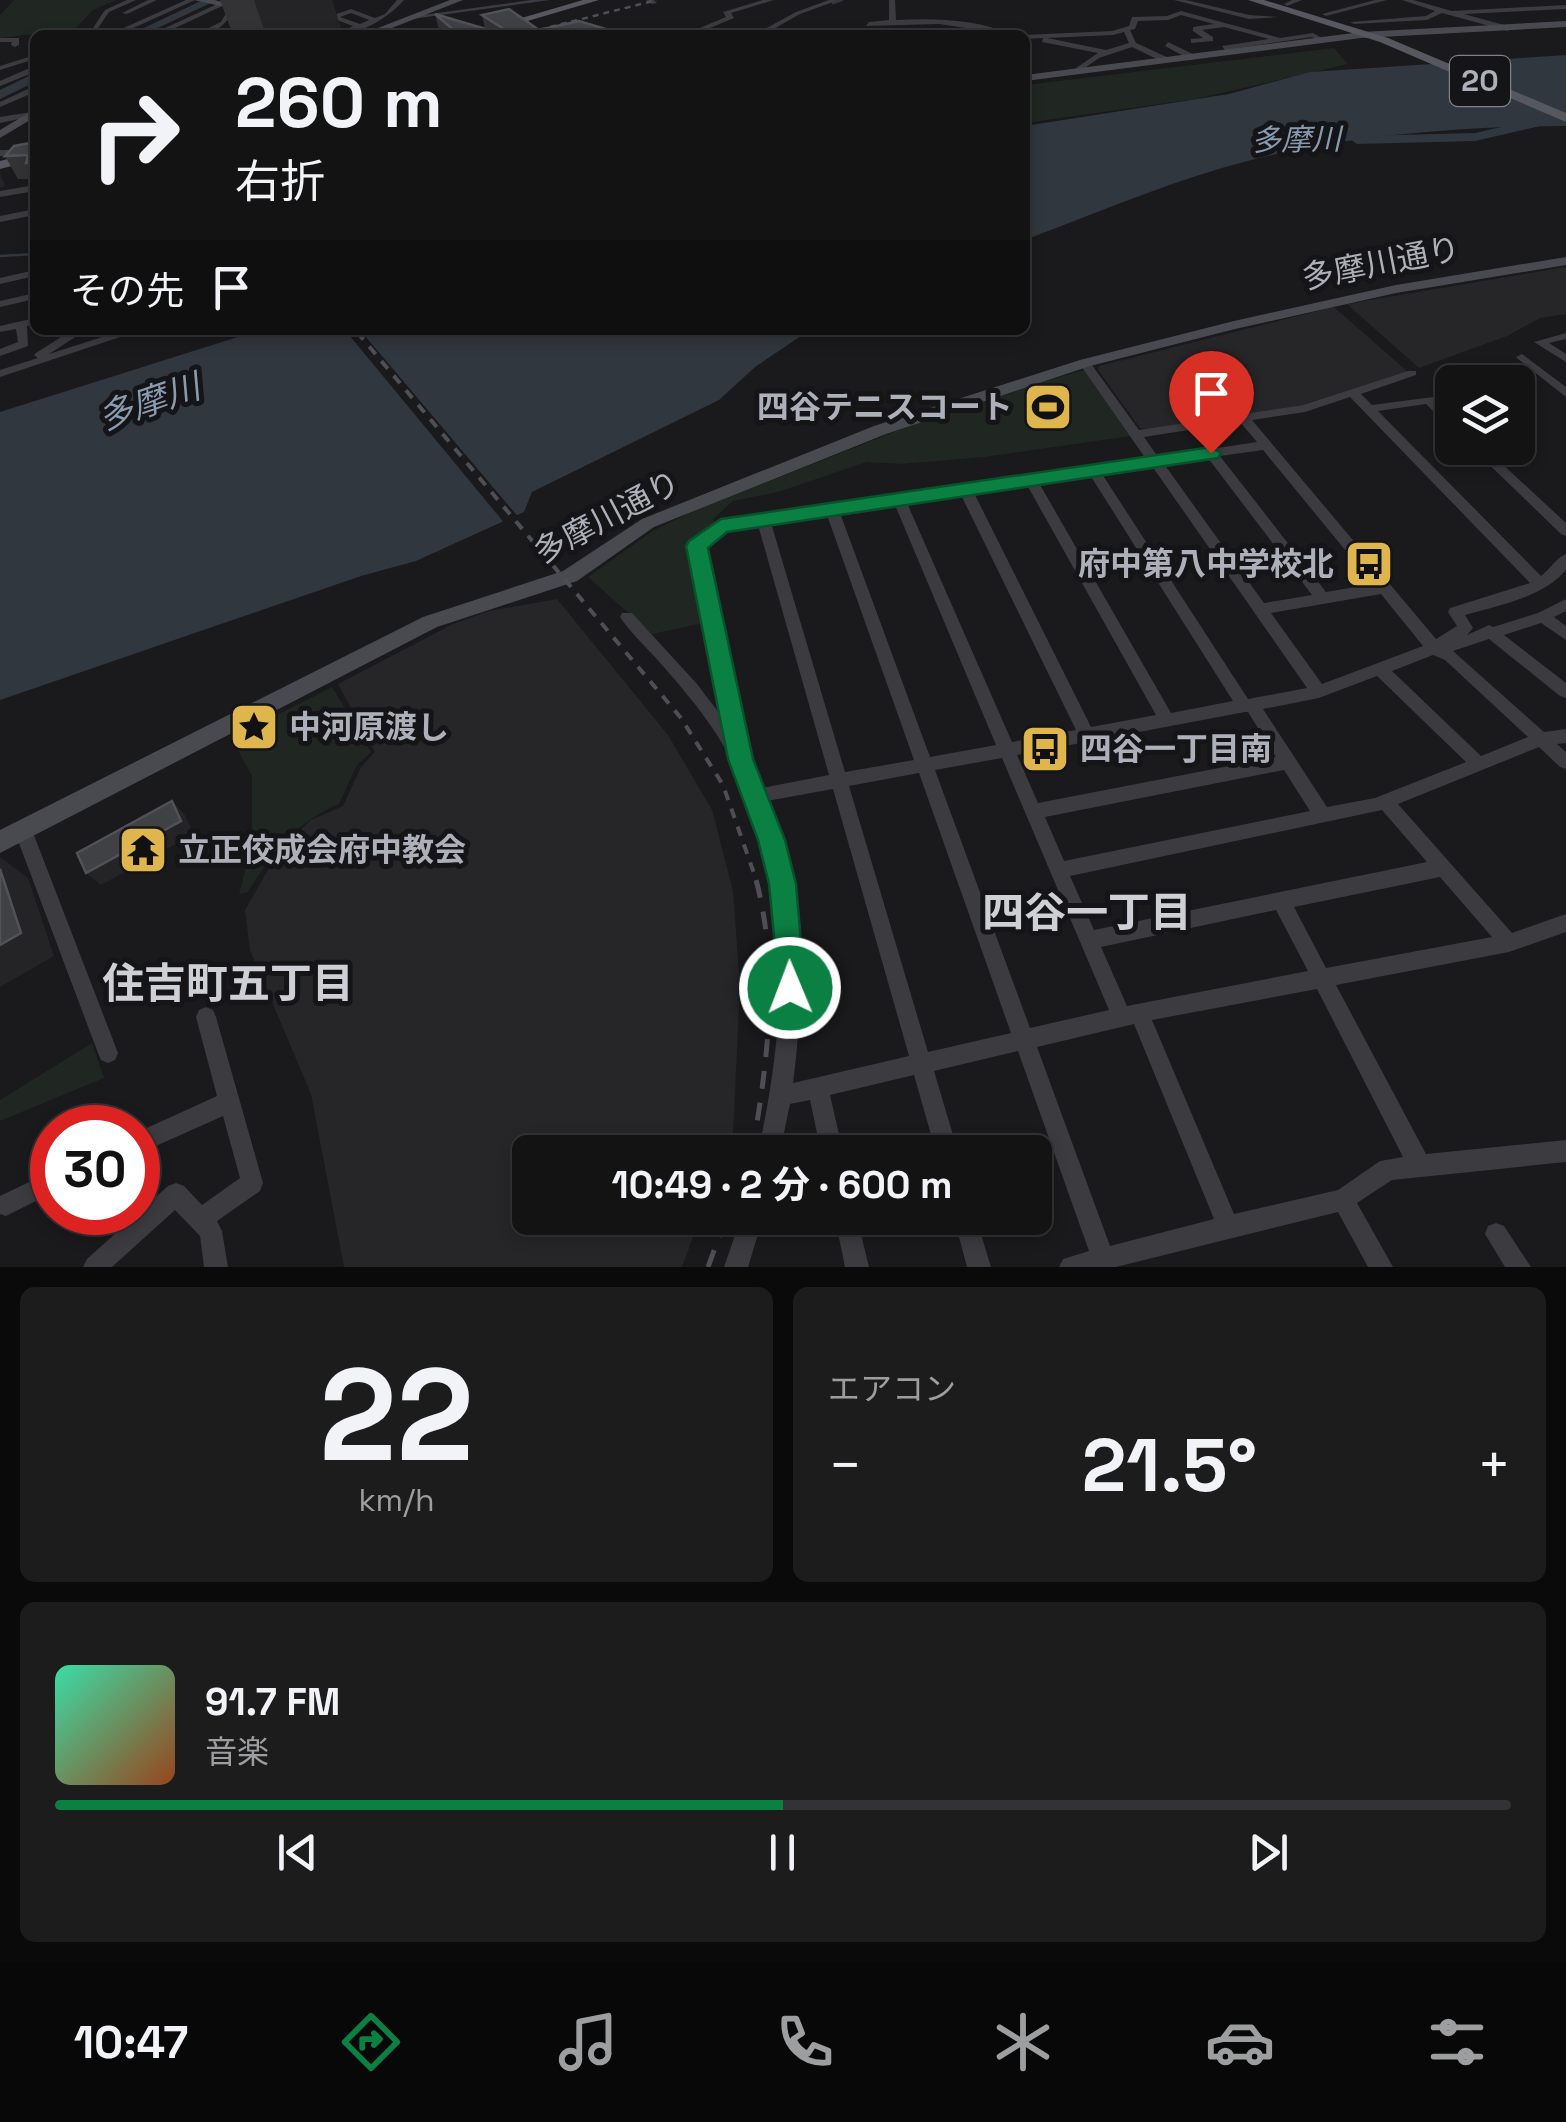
<!DOCTYPE html>
<html lang="ja">
<meta charset="utf-8">
<style>
body{margin:0;font-family:"Space Grotesk","Noto Sans JP",sans-serif;background:#1d1c1d;color:#f1f3f6;height:100vh;display:flex;flex-direction:column;font-size:38px;white-space:nowrap}
*{box-sizing:border-box;margin:0}
p{font-size:32px;color:#9d9ea0}
.icon{flex:none;width:55px;height:55px;fill:none;stroke:currentColor;stroke-width:2;stroke-linecap:round;stroke-linejoin:round}
.map{position:relative;height:1267px;overflow:hidden}
.panel{display:flex;flex-direction:column;gap:20px;padding:20px;background:#0b0a0b;flex:1}
.panel>*{flex:none}
.hud{position:absolute;left:30px;top:30px;width:1000px;height:305px;border-radius:15px;box-shadow:0 5px 15px #0003,0 0 0 2px #333234;background:#141314;color:#f1f3f6;overflow:hidden}
.tools{position:absolute;left:1435px;top:365px;display:grid;gap:20px}
.tools a{display:grid;place-items:center;width:100px;height:100px;border-radius:15px;background:#141314;box-shadow:0 5px 15px #0003,0 0 0 2px #333234;font-size:50px}
.speed{position:absolute;left:30px;top:1105px;display:flex;gap:20px;font-size:50px;font-weight:700;text-align:center}
.speed>*{display:grid;place-content:center;width:130px;height:130px;border-radius:50%;background:#141314;box-shadow:0 5px 15px #0003,0 0 0 2px #333234;line-height:1}
.speed .limit{border:15px solid #d22;background:#fff;color:#111}
.pin{position:absolute;display:grid;place-items:center;width:85px;height:85px;color:#fff;margin:-102px -42px;border-radius:50% 50% 50% 0;rotate:-45deg;box-shadow:0 0 10px #0007}
.pin .icon{rotate:45deg}
.me{position:absolute;width:110px;margin:-55px;rotate:359deg;stroke-linejoin:round;filter:drop-shadow(0 0 8px #0008)}
.turn{display:flex;align-items:center;gap:35px;height:210px;padding:0 40px;font-size:45px}
.turn .icon{width:130px;height:130px;stroke-width:2.5}
.turn b{display:block;font-size:70px;line-height:85px}
.then{display:flex;align-items:center;height:95px;padding:0 40px;background:#0003;gap:20px;font-size:38px}
.big{font-size:75px;font-weight:700;line-height:1.1}
.panel .widget{flex:1;display:flex;flex-direction:column;justify-content:center;gap:15px;min-width:0;padding:0 35px;border-radius:15px;background:#1d1c1d}
.panel .dial{align-items:center;gap:0}
.dial b{font-size:130px;line-height:1}
.song{display:flex;align-items:center;gap:30px}
.cover{width:120px;height:120px;border-radius:15px;background:linear-gradient(135deg,hsl(160 70% 55%),hsl(20 70% 35%))}
.played{height:10px;border-radius:5px;background:linear-gradient(90deg,#0b8043 50%,#333234 50%)}
.keys{display:flex;justify-content:space-around;direction:ltr}
.heat{display:flex;justify-content:space-between;align-items:center;font-size:55px;direction:ltr}
.panel .tiles{flex:1;display:grid;gap:20px;grid-template-columns:1fr 1fr}
.widget:last-child{grid-column:span 2}
.trip{position:absolute;left:512px;top:1135px;width:540px;height:100px;border-radius:15px;background:#141314;box-shadow:0 5px 15px #0003,0 0 0 2px #333234;font-weight:700;line-height:100px;text-align:center}
.tabs{display:flex;height:160px;justify-content:space-around;align-items:center;background:#080808;color:#9d9ea0}
.tabs .icon{width:70px;height:70px}
.tabs .selected{color:#0b8043}
.tabs b{font-size:45px;color:#f1f3f6}
.map>svg:first-child{display:block}
.built{fill:#262628}
.green{fill:#202621}
.water{fill:#31373e}
.pier{fill:#1a191b}
.lines{fill:none;stroke-linecap:round;stroke-linejoin:round}
.stream{stroke:#31373e;stroke-width:2.5}
.river{fill:#31373e;fill-rule:evenodd}
.street{fill:#3b3b40;fill-rule:evenodd}
.secondary{fill:#494a50;fill-rule:evenodd}
.primary{fill:#57585f;fill-rule:evenodd}
.rail-far2{stroke:#4e4f55;stroke-width:2.5;stroke-dasharray:6 5;stroke-linecap:butt}
.rail-far1{stroke:#4e4f55;stroke-width:4;stroke-dasharray:10 9;stroke-linecap:butt}
.rail{stroke:#4e4f55;stroke-width:5;stroke-dasharray:18 14;stroke-linecap:butt}
.wall{fill:#333336}
.shaded-wall{fill:#242325}
.building{fill:#404144;stroke:#515256;stroke-width:2.5}
.route{fill:#0b8043;stroke:#07532c;stroke-width:2.5}
.labels{text-anchor:middle;stroke-width:10;stroke-linejoin:round;paint-order:stroke}
.shield{fill:#151416;stroke:#7f8188;stroke-width:2.5}
.shield-label{font-size:30px;font-weight:bold;fill:#adb0b9}
.far-water-label{font-size:30px;font-style:italic;fill:#899bb0;stroke:#151416}
.street-label{font-size:32px;fill:#adb0b9;stroke:#151416}
.poi-label{font-size:32px;font-weight:bold;fill:#adb0b9;stroke:#151416;text-anchor:start}
.water-label{font-size:35px;font-style:italic;fill:#899bb0;stroke:#151416}
.near-neighbourhood-label{font-size:42px;font-weight:bold;fill:#ced0d6;stroke:#151416}
</style>
<div class="map">
<svg width="1566" height="1267" viewBox="0 0 1566 1267">
<rect width="100%" height="100%" fill="#1a191b"/>
<path class="built" d="M1566 267V314L1540 318 1507 336 1419 368 1347 304Z
M1334 307 1408 372 1302 405 1147 430 1140 428 1098 370 1099 366Z
M557 599 668 735 712 810 733 891 740 987 733 1132 725 1152H530V1218H700L682 1267H344L311 1094 250 950 245 910 280 849 311 820 343 806 361 767 375 752 338 684 453 624 489 611Z"/>
<path class="green" d="M14 0H117L93 10 75 29 0 38V15Z
M1334 48 1348 64 1195 99 1025 123V85Z
M1084 370 1131 436 984 457 902 464 867 462 778 492 733 501 713 519 716 526 693 545 704 623 652 634 588 577 654 530 696 510 960 406Z
M332 687 371 752 357 765 339 804C295 823 273 852 248 892L239 894 252 844V776L231 738Z
M92 1043 104 1078 0 1121V1100Z"/>
<path class="water" d="M1566 55V126C1468 126 1350 135 1255 159 1176 179 1101 211 1025 240V126L1229 94 1310 72Z
M260 330H810L755 367 719 400 532 492 524 512 416 561 361 576 0 700V412Z"/>
<path class="pier" d="M345 330H360L520 519 506 525Z"/>
<g class="lines">
<path class="stream" d="M833 3 842 0
M630 35 645 31 663 35
M0 256 35 254"/>
<path class="river" d="M203 0H217L143 35H129Z
M35 73V82L0 99V90Z
M1566 112V120L1475 141 1357 144 1351 140 1357 136 1475 133Z"/>
<path class="street" d="M127 0H136L109 12 96 31 107 35 89 34 105 10Z
M148 0H157L127 14 122 13Z
M186 0H195L118 35H108Z
M226 0H235L160 35H150Z
M397 0H404C388 18 361 35 335 35L353 26 331 18V16L351 9 375 18 385 14ZM351 13 369 20 360 24 340 17Z
M531 0H550L412 19 408 17Z
M646 0H654L657 3 652 4Z
M763 0H774L731 13 734 18 693 35H683L726 17 723 12Z
M829 0H839L800 14 763 35H754L796 12Z
M889 0H895L896 20C934 18 978 19 1012 35L939 24 866 26 869 22 889 20Z
M1174 0H1186L1249 15 1278 17 1249 19Z
M1292 0H1302L1287 6 1284 4Z
M1375 0H1387L1326 16 1322 14Z
M1402 0H1413L1452 11 1566 5V9L1464 14 1511 27 1508 31 1442 13 1427 20 1354 24 1350 22 1426 16 1435 11Z
M231 5 236 6C227 24 216 35 194 35L221 22Z
M1181 11 1280 38 1313 33 1327 41 1323 43 1312 37 1225 50 1222 46 1269 39 1224 27 1202 30 1213 37V41L1191 43V39L1203 38 1193 31V27L1214 24 1181 15 1168 20 1138 21 1135 29 1130 30 1136 43 1169 58V62H1163L1132 47 1099 58 1079 72 1076 68 1098 53 1042 42 1043 38 1025 39 1024 35 1112 31 1129 26 1132 17 1167 16ZM1124 32 1129 43 1106 50 1047 38 1113 35Z
M719 32 724 35H716Z
M0 38H19V45L15 47 11 45 12 42H0Z
M1168 42 1197 56 1198 58 1191 60 1165 46Z
M35 55V59L0 70V66Z
M32 67H35V72L0 86V81Z
M32 87H35V92L0 107V102Z
M31 112H34V116L0 123V117Z
M0 150H35V156H0Z
M35 185V191L0 197V191Z
M35 209V215L0 222V216Z
M35 270V276L0 284V278Z
M35 293V299L0 307V301Z
M35 318V324L27 326 28 346 0 356V349L18 342 16 329 0 332V326Z
M72 330H86L49 354 124 330H141L0 377V370L38 358 34 355 36 353Z
M1566 333V339L1549 343 1566 354V362L1534 342Z
M1522 354 1566 387V397L1518 359 1516 357Z
M1085 360 1089 361 1139 430 1303 405 1408 371H1416V375L1361 394 1372 405 1433 397 1452 416V427L1448 426 1426 404 1378 411 1541 576C1549 570 1557 557 1566 554V570C1542 598 1499 605 1465 615L1473 628 1467 635 1489 625 1493 627 1538 613 1566 599V611L1554 617 1566 626V640L1541 623 1504 635 1566 683V698L1560 696 1489 639 1453 651 1544 732 1566 729V743L1557 744 1566 752V769L1560 767 1539 747 1398 804 1512 933 1566 914V932L1509 952 1336 985 1426 1154 1566 1140V1162L1392 1180 1357 1203 1393 1267H1368L1338 1212 1116 1267H1059L1063 1259 1089 1251 1018 1051 934 1071 958 1152H936L914 1075 830 1095 843 1152H821L810 1100 790 1104 780 1152H758C789 1014 796 859 717 735 699 707 677 682 655 657 643 644 630 632 620 617L622 613H632L697 684 723 718 689 546 691 543 721 521 1146 459 1079 363ZM1350 397 1530 583 1450 608 1448 612 1457 626 1436 639 1252 420 1305 412ZM1240 422 1257 442 1158 457 1144 437ZM1263 450 1373 584 1326 592 1220 456ZM1208 458 1312 595 1264 603 1164 464ZM1152 466 1307 688 1248 699 1102 474ZM1090 475 1233 701 1171 713 1039 483ZM1027 485 1156 715 1091 727 974 493ZM961 495 1076 730 1012 742 907 503ZM895 505 996 745 930 757 840 513ZM827 515 914 760 845 772 771 523ZM758 525 829 775 762 788 748 760 703 548 725 530ZM1381 594 1423 646 1322 684 1271 613ZM1433 655 1445 660 1528 737 1481 756 1392 671ZM1377 676 1466 762 1375 798 1327 807 1263 709 1319 698ZM1245 712H1248L1276 757 1038 803 1017 755ZM1002 758 1109 1010 1030 1028 935 770ZM1284 770 1310 811 1064 861 1045 817ZM919 773 1011 1033 928 1052 849 786ZM833 789 909 1056 793 1083C806 987 801 892 767 801ZM1382 810 1427 862 1094 930 1070 876ZM1440 877 1492 937 1326 968 1294 907ZM1276 910 1308 971 1127 1006 1101 947ZM1317 989 1403 1157 1380 1161 1338 1190 1234 1214 1152 1020ZM1134 1024 1214 1219 1110 1246 1037 1047Z
M1472 448H1485L1566 523V536L1561 534Z
M23 822 29 824 32 830 118 1053 115 1060 108 1063 101 1060 98 1053 14 830 17 824Z
M206 1007 213 1010 216 1017 263 1183 260 1191 217 1221 222 1231 228 1267H204L200 1236 175 1210 112 1267H83L87 1259 168 1186 176 1183 184 1186 202 1205 240 1178 223 1116 138 1154V1132L217 1096 196 1017 199 1010Z
M52 1171V1193L6 1216 0 1214V1196Z
M741 1218H763L748 1267H724Z
M835 1218H857L869 1267H845Z
M954 1218H976L991 1267H967Z
M1496 1223 1504 1226 1531 1267H1505L1485 1234 1488 1226Z"/>
<path class="secondary" d="M194 0H214L252 9 247 12Z
M450 0H463L374 35H360Z
M1566 21V27L1361 38 1025 81V75L1361 32Z
M35 109V117L0 138V130Z
M1566 257V265L1396 293 1235 329 1090 366 886 434 654 527 577 581 437 627 0 853V830L423 617 563 571 642 519 874 426 1080 360 1234 321 1396 285Z"/>
<path class="primary" d="M583 0H599L480 35H463Z
M1248 0H1264L1388 38 1566 113V122L1380 42Z
M35 152V160L0 169V161Z"/>
<path class="rail-far2" d="M518 35 657 0
M355 330 359 335"/>
<path class="rail-far1" d="M357 332 681 718 723 785 756 879"/>
<path class="rail" d="M752 1152C768 1062 780 966 755 876
M708 1267 726 1218"/>
</g>
<path class="wall" d="M220 0H332L343 35H233Z
M435 14 485 29 482 15 539 30 606 35H440Z
M35 142V179H18L5 156Z"/>
<path class="shaded-wall" d="M254 0H332L343 35H266Z
M606 29V35H580Z
M0 174 5 186 0 188Z
M172 801 185 815 194 834 101 885 86 873Z
M0 857 28 878 54 956 0 987Z"/>
<path class="building" d="M509 9 539 30 579 21 606 29 580 35H513L482 15Z
M435 14 506 35H468L456 32Z
M35 142V162L26 163 28 155 5 156 14 146Z
M172 801 181 821 86 873 77 853Z
M0 869 21 933 0 945Z"/>
<path class="route" d="M1211 447 1221 453 1218 458 727 532 708 548 753 759 785 840 796 884 805 988 800 999 790 1003 780 999 769 884 758 840 728 759 686 546 689 541 721 519Z"/>
<defs>
<g id="stadium-square" transform="scale(2.5)"><rect x="-9" y="-9" width="18" height="18" rx="4" fill="#dfb64e" stroke="#151416"/><path d="M0-5a6.5 5 0 1 0 0 10a6.5 5 0 1 0 0-10ZM-3.5-1.8h7v3.6h-7Z" fill="#111"/></g>
<g id="bus-square" transform="scale(2.5)"><rect x="-9" y="-9" width="18" height="18" rx="4" fill="#dfb64e" stroke="#151416"/><path d="M-5-6H5V4H4V6H2V4H-2V6H-4V4H-5ZM-3.5-4V0h7V-4ZM-3.5 1.2v1.5H-2V1.2ZM2 1.2v1.5H3.5V1.2Z" fill="#111"/></g>
<g id="sight-square" transform="scale(2.5)"><rect x="-9" y="-9" width="18" height="18" rx="4" fill="#dfb64e" stroke="#151416"/><path d="M0-6L1.8-2.2L6-1.7L2.9 1.2L3.7 5.4L0 3.3L-3.7 5.4L-2.9 1.2L-6-1.7L-1.8-2.2Z" fill="#111"/></g>
<g id="temple-square" transform="scale(2.5)"><rect x="-9" y="-9" width="18" height="18" rx="4" fill="#dfb64e" stroke="#151416"/><path d="M0-6L5-2H3V0L6.5 2.5H4V6H1.5V3h-3V6H-4V2.5H-6.5L-3 0V-2H-5Z" fill="#111"/></g>
</defs>
<g fill-rule="evenodd">
<use href="#stadium-square" x="1048" y="407"/>
<use href="#bus-square" x="1369" y="564"/>
<use href="#sight-square" x="254" y="727"/>
<use href="#bus-square" x="1045" y="749"/>
<use href="#temple-square" x="143" y="850"/>
</g>
<g class="labels">
<rect class="shield" x="1450" y="56" width="60" height="50" rx="8"/>
<g class="shield-label">
<text x="1480" y="91">20</text>
</g>
<g class="far-water-label">
<text transform="translate(1296 140) rotate(-1)" y="10">多摩川</text>
</g>
<g class="street-label">
<text transform="translate(1381 263) rotate(-11)" y="11">多摩川通り</text>
<text transform="translate(607 517) rotate(-28)" y="11">多摩川通り</text>
</g>
<g class="poi-label">
<text x="1013" y="418" text-anchor="end">四谷テニスコート</text>
<text x="1334" y="575" text-anchor="end">府中第八中学校北</text>
<text x="289" y="738">中河原渡し</text>
<text x="1080" y="760">四谷一丁目南</text>
<text x="178" y="861">立正佼成会府中教会</text>
</g>
<g class="water-label">
<text transform="translate(149 402) rotate(-19)" y="12">多摩川</text>
</g>
<g class="near-neighbourhood-label">
<text x="1087" y="927">四谷一丁目</text>
<text x="228" y="998">住吉町五丁目</text>
</g>
</g>
</svg>
<div class="tools">
<a><svg class="icon" aria-label="layers" viewBox="0 0 24 24"><path d="M12 4l9 5-9 5-9-5zM3 14l9 5 9-5"/></svg></a>
</div>
<div class="speed"><div class="limit">30</div></div>
<div class="pin" style="left:1211px;top:453px;background:#d93025"><svg class="icon" aria-label="arrive" viewBox="0 0 24 24"><path d="M6 21V4h12l-3 4 3 4H6"/></svg></div>
<svg class="me" style="left:790px;top:988px" viewBox="-20 -20 40 40"><circle r="17" fill="#0b8043" stroke="#fff" stroke-width="3"/><path d="M0-11L8 9 0 5-8 9z" fill="#fff"/></svg>
<div class="trip">10:49 · 2 分 · 600 m</div>
<div class="hud">
<div class="turn"><svg class="icon" aria-label="right" viewBox="0 0 24 24"><path d="M7 20v-9h11M14 6l5 5-5 5"/></svg><div><b>260 m</b>右折</div></div>
<div class="then">その先<svg class="icon" aria-label="arrive" viewBox="0 0 24 24"><path d="M6 21V4h12l-3 4 3 4H6"/></svg></div>
</div>
</div>
<section class="panel">
<div class="tiles">
<div class="widget dial"><b>22</b><p>km/h</p></div>
<div class="widget"><p>エアコン</p>
<div class="heat"><a>−</a><b class="big">21.5°</b><a>+</a></div>
</div>
<div class="widget">
<div class="song"><i class="cover"></i><div><b>91.7 FM</b><p>音楽</p></div></div>
<div class="played"></div>
<div class="keys"><svg class="icon" aria-label="previous" viewBox="0 0 24 24"><path d="M18 5L8 12l10 7zM5 5v14"/></svg><svg class="icon" aria-label="pause" viewBox="0 0 24 24"><path d="M8 5v14M16 5v14"/></svg><svg class="icon" aria-label="next" viewBox="0 0 24 24"><path d="M6 5l10 7-10 7zM19 5v14"/></svg></div>
</div>
</div>
</section>
<nav class="tabs">
<b>10:47</b>
<svg class="icon selected" aria-label="directions" viewBox="0 0 24 24"><path d="M12 3l9 9-9 9-9-9zM9 14v-3h6M13 9l2 2-2 2"/></svg>
<svg class="icon" aria-label="music" viewBox="0 0 24 24"><path d="M9 18V5l10-2v13"/><circle cx="6" cy="18" r="3"/><circle cx="16" cy="16" r="3"/></svg>
<svg class="icon" aria-label="phone" viewBox="0 0 24 24"><path d="M5 4h4l2 5-3 2q2 4 5 5l2-3 5 2v4C11 20 4 13 5 4z"/></svg>
<svg class="icon" aria-label="climate" viewBox="0 0 24 24"><path d="M12 3v18M4 7l16 10M4 17L20 7"/></svg>
<svg class="icon" aria-label="car" viewBox="0 0 24 24"><path d="M5 17H2v-5l4-1 3-4h7l3 4 3 1v5h-3M9 17h6M6 11h13"/><circle cx="7" cy="17" r="2"/><circle cx="17" cy="17" r="2"/></svg>
<svg class="icon" aria-label="filters" viewBox="0 0 24 24"><path d="M4 7h16M4 17h16"/><circle cx="9" cy="7" r="2"/><circle cx="15" cy="17" r="2"/></svg>
</nav>
